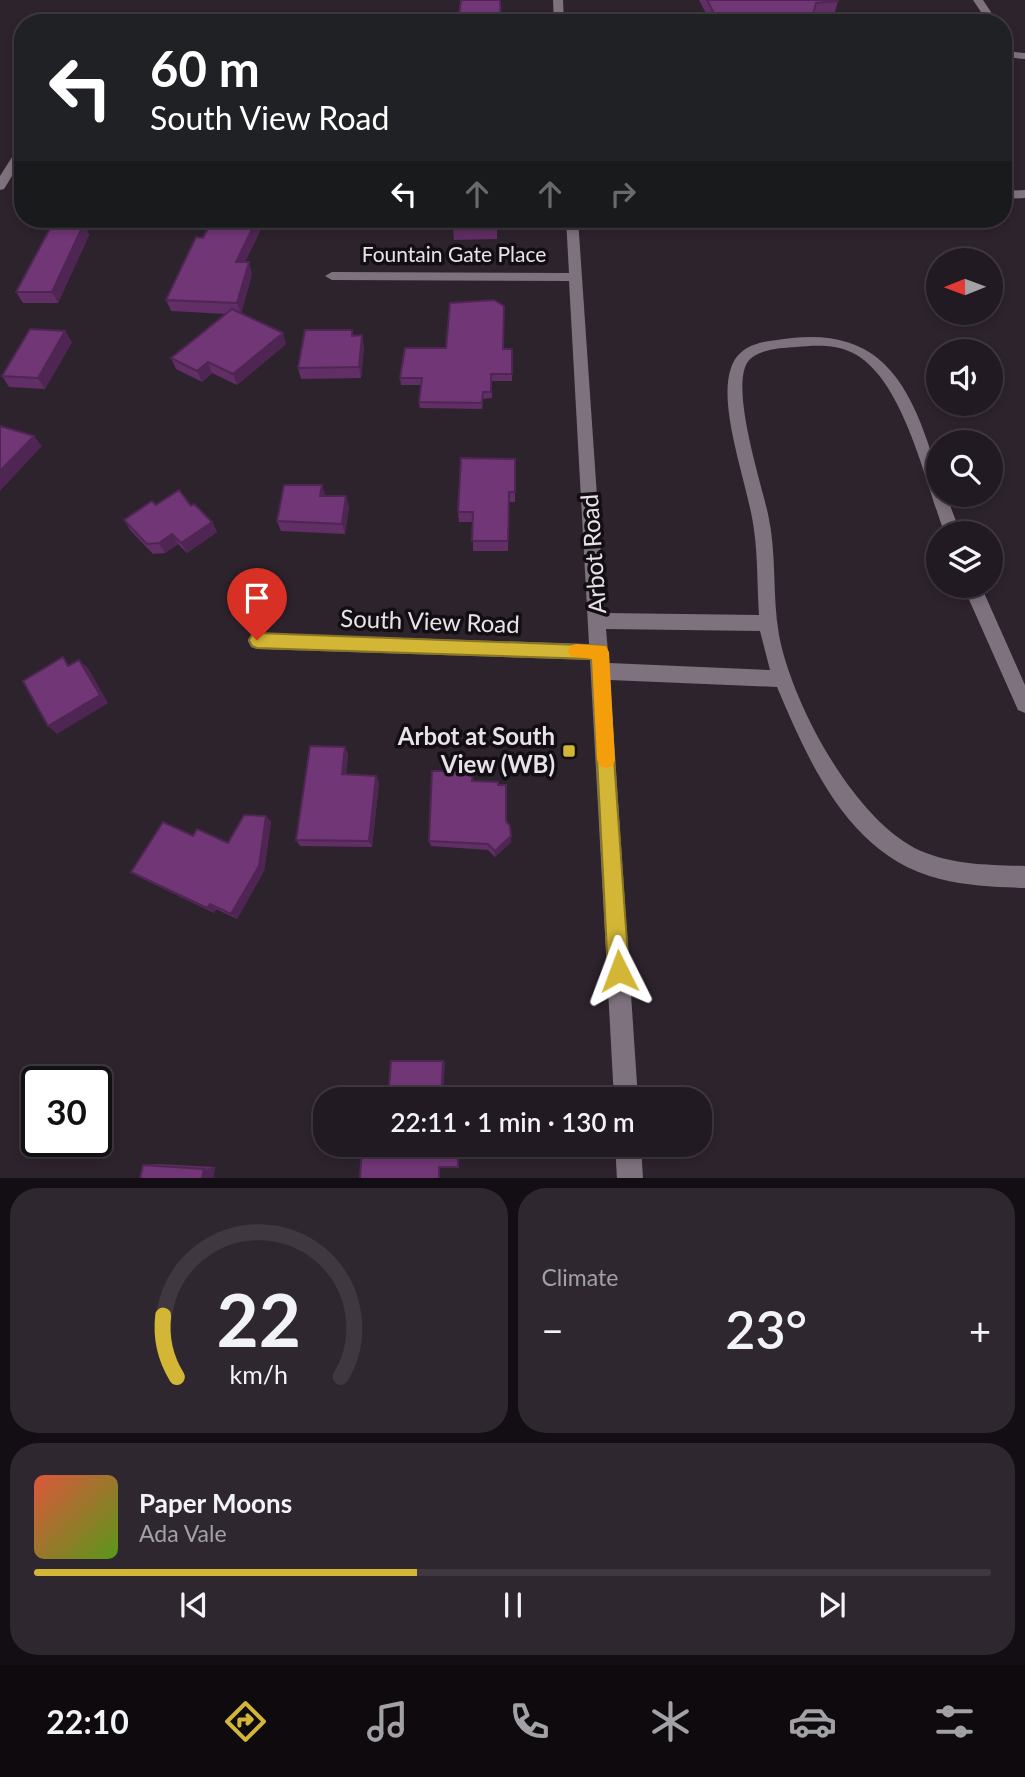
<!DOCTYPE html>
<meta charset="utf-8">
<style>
body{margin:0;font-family:Lato,sans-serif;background:#2e272f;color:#f1f3f6;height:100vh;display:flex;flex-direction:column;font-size:26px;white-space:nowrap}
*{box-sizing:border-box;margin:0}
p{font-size:23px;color:#a2a1a5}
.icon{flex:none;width:38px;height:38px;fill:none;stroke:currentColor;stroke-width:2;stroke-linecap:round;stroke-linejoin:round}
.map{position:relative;height:1178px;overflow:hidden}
.drawer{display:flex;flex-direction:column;gap:10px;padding:10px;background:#130e13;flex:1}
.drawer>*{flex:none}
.guide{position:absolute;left:14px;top:14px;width:998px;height:214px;border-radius:28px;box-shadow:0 4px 10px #0003,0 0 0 2px #3f3840;background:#202124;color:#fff;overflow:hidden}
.needle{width:46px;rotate:269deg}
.tools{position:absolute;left:926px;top:248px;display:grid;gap:14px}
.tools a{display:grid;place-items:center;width:77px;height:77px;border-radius:50%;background:#221a22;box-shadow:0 4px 10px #0003,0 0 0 2px #3f3840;font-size:35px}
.speed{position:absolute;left:21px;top:1066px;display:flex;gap:14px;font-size:35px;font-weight:700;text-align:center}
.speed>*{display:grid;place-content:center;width:91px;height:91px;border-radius:50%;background:#221a22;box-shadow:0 4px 10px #0003,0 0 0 2px #3f3840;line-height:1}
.speed .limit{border:4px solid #111;border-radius:10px;background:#fff;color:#111}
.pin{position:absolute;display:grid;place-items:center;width:60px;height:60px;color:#fff;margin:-72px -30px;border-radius:50% 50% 50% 0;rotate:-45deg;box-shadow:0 0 7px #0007}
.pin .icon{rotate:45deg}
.me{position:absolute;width:77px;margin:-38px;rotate:357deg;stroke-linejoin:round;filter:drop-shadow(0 0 5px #0008)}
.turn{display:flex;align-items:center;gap:24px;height:147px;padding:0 21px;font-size:32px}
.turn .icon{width:91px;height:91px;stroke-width:2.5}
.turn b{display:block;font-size:49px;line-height:60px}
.lanes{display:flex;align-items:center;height:66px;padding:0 21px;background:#0003;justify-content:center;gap:35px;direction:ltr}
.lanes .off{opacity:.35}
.big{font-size:52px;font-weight:600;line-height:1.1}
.drawer .card{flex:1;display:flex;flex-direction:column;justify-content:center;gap:10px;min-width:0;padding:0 24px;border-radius:28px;background:#2e272f}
.drawer .dial{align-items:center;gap:0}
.dial svg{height:182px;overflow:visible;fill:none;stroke:#3f3840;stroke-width:7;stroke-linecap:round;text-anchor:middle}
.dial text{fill:#f1f3f6;stroke:none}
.song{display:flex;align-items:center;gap:21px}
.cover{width:84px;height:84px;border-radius:10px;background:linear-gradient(135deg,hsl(10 70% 55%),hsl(90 70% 35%))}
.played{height:7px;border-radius:4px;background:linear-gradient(90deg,#d3b635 40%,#3f3840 40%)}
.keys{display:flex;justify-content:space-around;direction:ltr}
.heat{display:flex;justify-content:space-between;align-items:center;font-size:38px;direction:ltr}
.drawer .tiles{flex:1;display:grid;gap:10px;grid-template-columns:1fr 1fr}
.card:last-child{grid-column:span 2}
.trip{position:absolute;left:313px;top:1087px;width:399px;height:70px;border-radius:28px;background:#221a22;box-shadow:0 4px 10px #0003,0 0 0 2px #3f3840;font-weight:600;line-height:70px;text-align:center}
.tab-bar{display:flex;height:112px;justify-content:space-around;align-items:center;background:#0e0a0e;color:#a2a1a5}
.tab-bar .icon{width:49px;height:49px}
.tab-bar .active{color:#d3b635}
.tab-bar b{font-size:32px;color:#f1f3f6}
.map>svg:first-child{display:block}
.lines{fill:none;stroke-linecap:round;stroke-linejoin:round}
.service{fill:#7e727f;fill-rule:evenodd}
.minor{fill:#7e727f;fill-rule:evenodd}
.wall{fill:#612e65}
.shaded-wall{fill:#4f2653}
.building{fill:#713676;stroke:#4f2653;stroke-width:2}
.route{fill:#d3b635;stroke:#897622;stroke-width:2}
.slow{fill:#f59e0b}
.poi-dot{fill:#d3b635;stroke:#120e12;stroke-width:2.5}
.labels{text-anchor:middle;stroke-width:7;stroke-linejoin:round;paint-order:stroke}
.far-street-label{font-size:21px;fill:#e8e2e9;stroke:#120e12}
.street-label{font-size:24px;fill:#e8e2e9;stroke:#120e12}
.poi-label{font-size:24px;font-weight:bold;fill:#e8e2e9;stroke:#120e12;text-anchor:end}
</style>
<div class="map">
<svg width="1025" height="1179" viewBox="0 0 1025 1179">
<rect width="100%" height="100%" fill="#2d232d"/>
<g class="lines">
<path class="service" d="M973 0H983L991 12V23H981V12Z
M1003 51 1025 53V59L1003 57Z
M1025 190V198L1003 199V191Z"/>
<path class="minor" d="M553 0H563L564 23H554Z
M23 145V158L4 189 0 190V176L19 146Z
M566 219H578L605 613 759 615C757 587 758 558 754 530 749 487 717 408 731 368 738 347 757 342 777 340 853 328 893 353 921 424 930 448 938 469 938 495H946L961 534H945C925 483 904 379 853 353 836 344 814 345 796 347 781 348 756 349 747 363 731 391 761 482 768 514 777 554 772 595 779 635 792 704 855 822 921 851 954 865 990 865 1025 866V888C996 887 968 886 940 879 850 857 810 765 777 687L610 680 638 1099H614L590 660 257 649 251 647 248 641 251 635 257 633 589 644 569 281 332 280 325 276 332 272 569 273ZM606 629 760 631 770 670 609 663Z
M963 586H981L1025 685V713L1018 710Z
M615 1144H641L643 1179H617Z"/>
</g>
<path class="wall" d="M699 0H837L838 1 835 12 814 14 811 23H711Z
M213 219H266L245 262 252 274 241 314 286 344 237 385 212 373 202 382 176 369 171 358 226 314 171 311 166 300Z
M497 219V239L454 240 453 229Z
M84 223 89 235 58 303H23L16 292Z
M352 330 354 336 364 347 361 378 301 379 298 368Z
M72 342 45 389 9 387 2 376Z
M446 348 512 349V381H491L492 398 483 399 482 409 420 408 419 402 421 385H401L400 378Z
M515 459V502H509L508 551H473V522H459L458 512Z
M322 485 325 496 349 506 345 534 281 531 277 521Z
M156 505 191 506 212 522 217 532 187 553 178 544 165 553 153 554 130 530 124 520Z
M348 754 346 774 376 776 379 783 372 847 300 846 296 840Z
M473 781 498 785 511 842 495 857 488 850 431 846 429 841Z
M266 816 271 822 264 871 237 919 216 909 214 913 139 877 131 872 193 836 228 843Z
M157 1164 215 1167 213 1179 143 1165Z"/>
<path class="shaded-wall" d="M257 219H266L239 274 236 262Z
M84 223 89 235 58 303 52 292Z
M249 262 252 274 241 314 237 303Z
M65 331 72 342 45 389 38 378Z
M283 333 286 344 237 385 233 374Z
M362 335 364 347 361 378 359 367Z
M208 362 212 373 202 382 197 371Z
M34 436 42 446 0 491V471Z
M322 485 325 495 323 506 320 496Z
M346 496 349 506 345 534 342 524Z
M212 522 217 532 187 553 181 543Z
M172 534 178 544 165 553 159 543Z
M79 660 88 668 108 703 57 734 48 726Z
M345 747 348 754 345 781 342 774Z
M376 776 379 783 372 847 369 841Z
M266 816 271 822 264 871 237 919 231 914Z
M511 836V842L495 857V851Z
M210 904 216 909 214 913 207 908Z
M443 1061 445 1062 443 1099H441Z
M458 1144H460L459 1166 458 1167Z
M215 1167 213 1179H202L204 1169Z"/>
<path class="building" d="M461 0H500L501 23H458Z
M707 0H837L838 1 816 3 811 23H719Z
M213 219H257L236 262H249L237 303 166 300 196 237 203 238Z
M454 219H497V228L453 229Z
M53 223H84L52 292H16Z
M494 300 504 306 503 349H512V374H491V392H483L482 403 419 402 422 378H400L405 348H446L450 303Z
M232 309 283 333 233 374 208 362 197 371 171 358Z
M30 329 65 331 38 378 2 376Z
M305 330H352V336L362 335 359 367 298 368Z
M0 426 34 436 0 471Z
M461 458 515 459V492H509L508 541H472L473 512H458Z
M284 485H322L320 496H346L342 524 277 521Z
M179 490 191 506 194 504 212 522 181 543 172 534 159 543 147 544 124 520 152 501 156 505Z
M63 657 68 666 79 660 100 695 48 726 23 681Z
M310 746 345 747 342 774 376 776 369 841 296 840Z
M432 771H473L472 781 498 782V785H506V821L510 826 511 836 495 851 488 844 429 841Z
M244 815 266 816 259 866 231 914 210 904 207 908 131 872 163 822 193 836 197 829 228 843Z
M391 1061H443L441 1099H388Z
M362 1144H458V1167H439V1179H360Z
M143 1165 204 1169 202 1179H140Z"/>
<path class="route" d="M257 633 606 646 629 971 626 979 619 982 611 979 608 971 592 659 257 648 252 646 249 640 252 635Z"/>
<path class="slow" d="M576 644 606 646 609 652 615 760 613 766 606 768 600 766 597 760 592 659 570 656 568 651 570 646Z"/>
<rect class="poi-dot" x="562" y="744" width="14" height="14" rx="3.5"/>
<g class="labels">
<g class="far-street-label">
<text x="454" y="262">Fountain Gate Place</text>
</g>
<g class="street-label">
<text transform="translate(594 554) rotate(-94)" y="8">Arbot Road</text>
<text transform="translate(430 622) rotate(2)" y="8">South View Road</text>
</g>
<g class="poi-label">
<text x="555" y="745">Arbot at South<tspan x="555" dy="28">View (WB)</tspan></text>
</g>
</g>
</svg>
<div class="tools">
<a><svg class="needle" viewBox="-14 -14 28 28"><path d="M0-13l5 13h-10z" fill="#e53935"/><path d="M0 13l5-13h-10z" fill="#a2a1a5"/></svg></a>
<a><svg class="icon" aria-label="sound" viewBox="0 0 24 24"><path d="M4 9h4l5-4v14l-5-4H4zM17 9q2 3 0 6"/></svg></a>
<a><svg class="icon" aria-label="search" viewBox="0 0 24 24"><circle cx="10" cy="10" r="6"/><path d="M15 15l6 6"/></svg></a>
<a><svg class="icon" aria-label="layers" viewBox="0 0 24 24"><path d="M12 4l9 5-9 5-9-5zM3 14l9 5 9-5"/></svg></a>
</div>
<div class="speed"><div class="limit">30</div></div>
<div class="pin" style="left:257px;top:640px;background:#d93025"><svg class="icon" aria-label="arrive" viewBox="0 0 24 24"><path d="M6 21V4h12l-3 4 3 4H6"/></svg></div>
<svg class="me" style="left:619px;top:971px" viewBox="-20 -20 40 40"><path d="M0-17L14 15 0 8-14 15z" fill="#d3b635" stroke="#fff" stroke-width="4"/></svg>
<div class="trip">22:11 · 1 min · 130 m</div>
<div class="guide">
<div class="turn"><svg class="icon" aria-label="left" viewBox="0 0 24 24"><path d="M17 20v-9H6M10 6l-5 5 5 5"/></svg><div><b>60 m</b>South View Road</div></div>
<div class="lanes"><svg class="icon" aria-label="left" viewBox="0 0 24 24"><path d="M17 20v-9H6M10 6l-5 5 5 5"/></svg><svg class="icon off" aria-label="ahead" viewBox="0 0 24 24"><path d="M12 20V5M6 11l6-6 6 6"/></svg><svg class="icon off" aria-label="ahead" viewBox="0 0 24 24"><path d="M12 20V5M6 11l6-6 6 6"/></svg><svg class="icon off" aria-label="right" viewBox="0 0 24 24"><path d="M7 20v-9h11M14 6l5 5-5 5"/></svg></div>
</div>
</div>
<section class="drawer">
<div class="tiles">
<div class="card dial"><svg viewBox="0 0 100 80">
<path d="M14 69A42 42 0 1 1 86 69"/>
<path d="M14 69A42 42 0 0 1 8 42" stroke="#d3b635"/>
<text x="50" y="56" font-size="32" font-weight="700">22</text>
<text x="50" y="72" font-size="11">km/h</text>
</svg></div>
<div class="card"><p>Climate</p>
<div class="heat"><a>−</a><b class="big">23°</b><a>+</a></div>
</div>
<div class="card">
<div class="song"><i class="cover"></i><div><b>Paper Moons</b><p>Ada Vale</p></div></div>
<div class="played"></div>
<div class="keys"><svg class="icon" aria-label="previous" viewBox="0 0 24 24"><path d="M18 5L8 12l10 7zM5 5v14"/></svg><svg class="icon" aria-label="pause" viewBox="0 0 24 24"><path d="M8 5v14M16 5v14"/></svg><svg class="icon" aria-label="next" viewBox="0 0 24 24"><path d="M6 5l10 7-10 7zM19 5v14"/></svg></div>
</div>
</div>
</section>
<nav class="tab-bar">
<b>22:10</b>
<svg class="icon active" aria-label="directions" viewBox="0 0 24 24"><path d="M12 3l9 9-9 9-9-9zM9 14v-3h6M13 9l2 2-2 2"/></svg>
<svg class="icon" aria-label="music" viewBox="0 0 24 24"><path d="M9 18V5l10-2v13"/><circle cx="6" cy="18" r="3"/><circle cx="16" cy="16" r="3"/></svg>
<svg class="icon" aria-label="phone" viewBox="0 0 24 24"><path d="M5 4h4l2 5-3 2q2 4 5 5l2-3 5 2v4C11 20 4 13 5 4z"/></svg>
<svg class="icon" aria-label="climate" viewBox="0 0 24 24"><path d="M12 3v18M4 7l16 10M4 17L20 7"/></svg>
<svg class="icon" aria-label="car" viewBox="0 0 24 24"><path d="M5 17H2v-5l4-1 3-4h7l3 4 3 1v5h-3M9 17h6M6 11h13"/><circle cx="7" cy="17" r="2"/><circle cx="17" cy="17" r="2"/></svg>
<svg class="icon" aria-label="filters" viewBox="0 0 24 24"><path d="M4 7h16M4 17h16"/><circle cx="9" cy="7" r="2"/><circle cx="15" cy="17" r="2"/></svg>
</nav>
